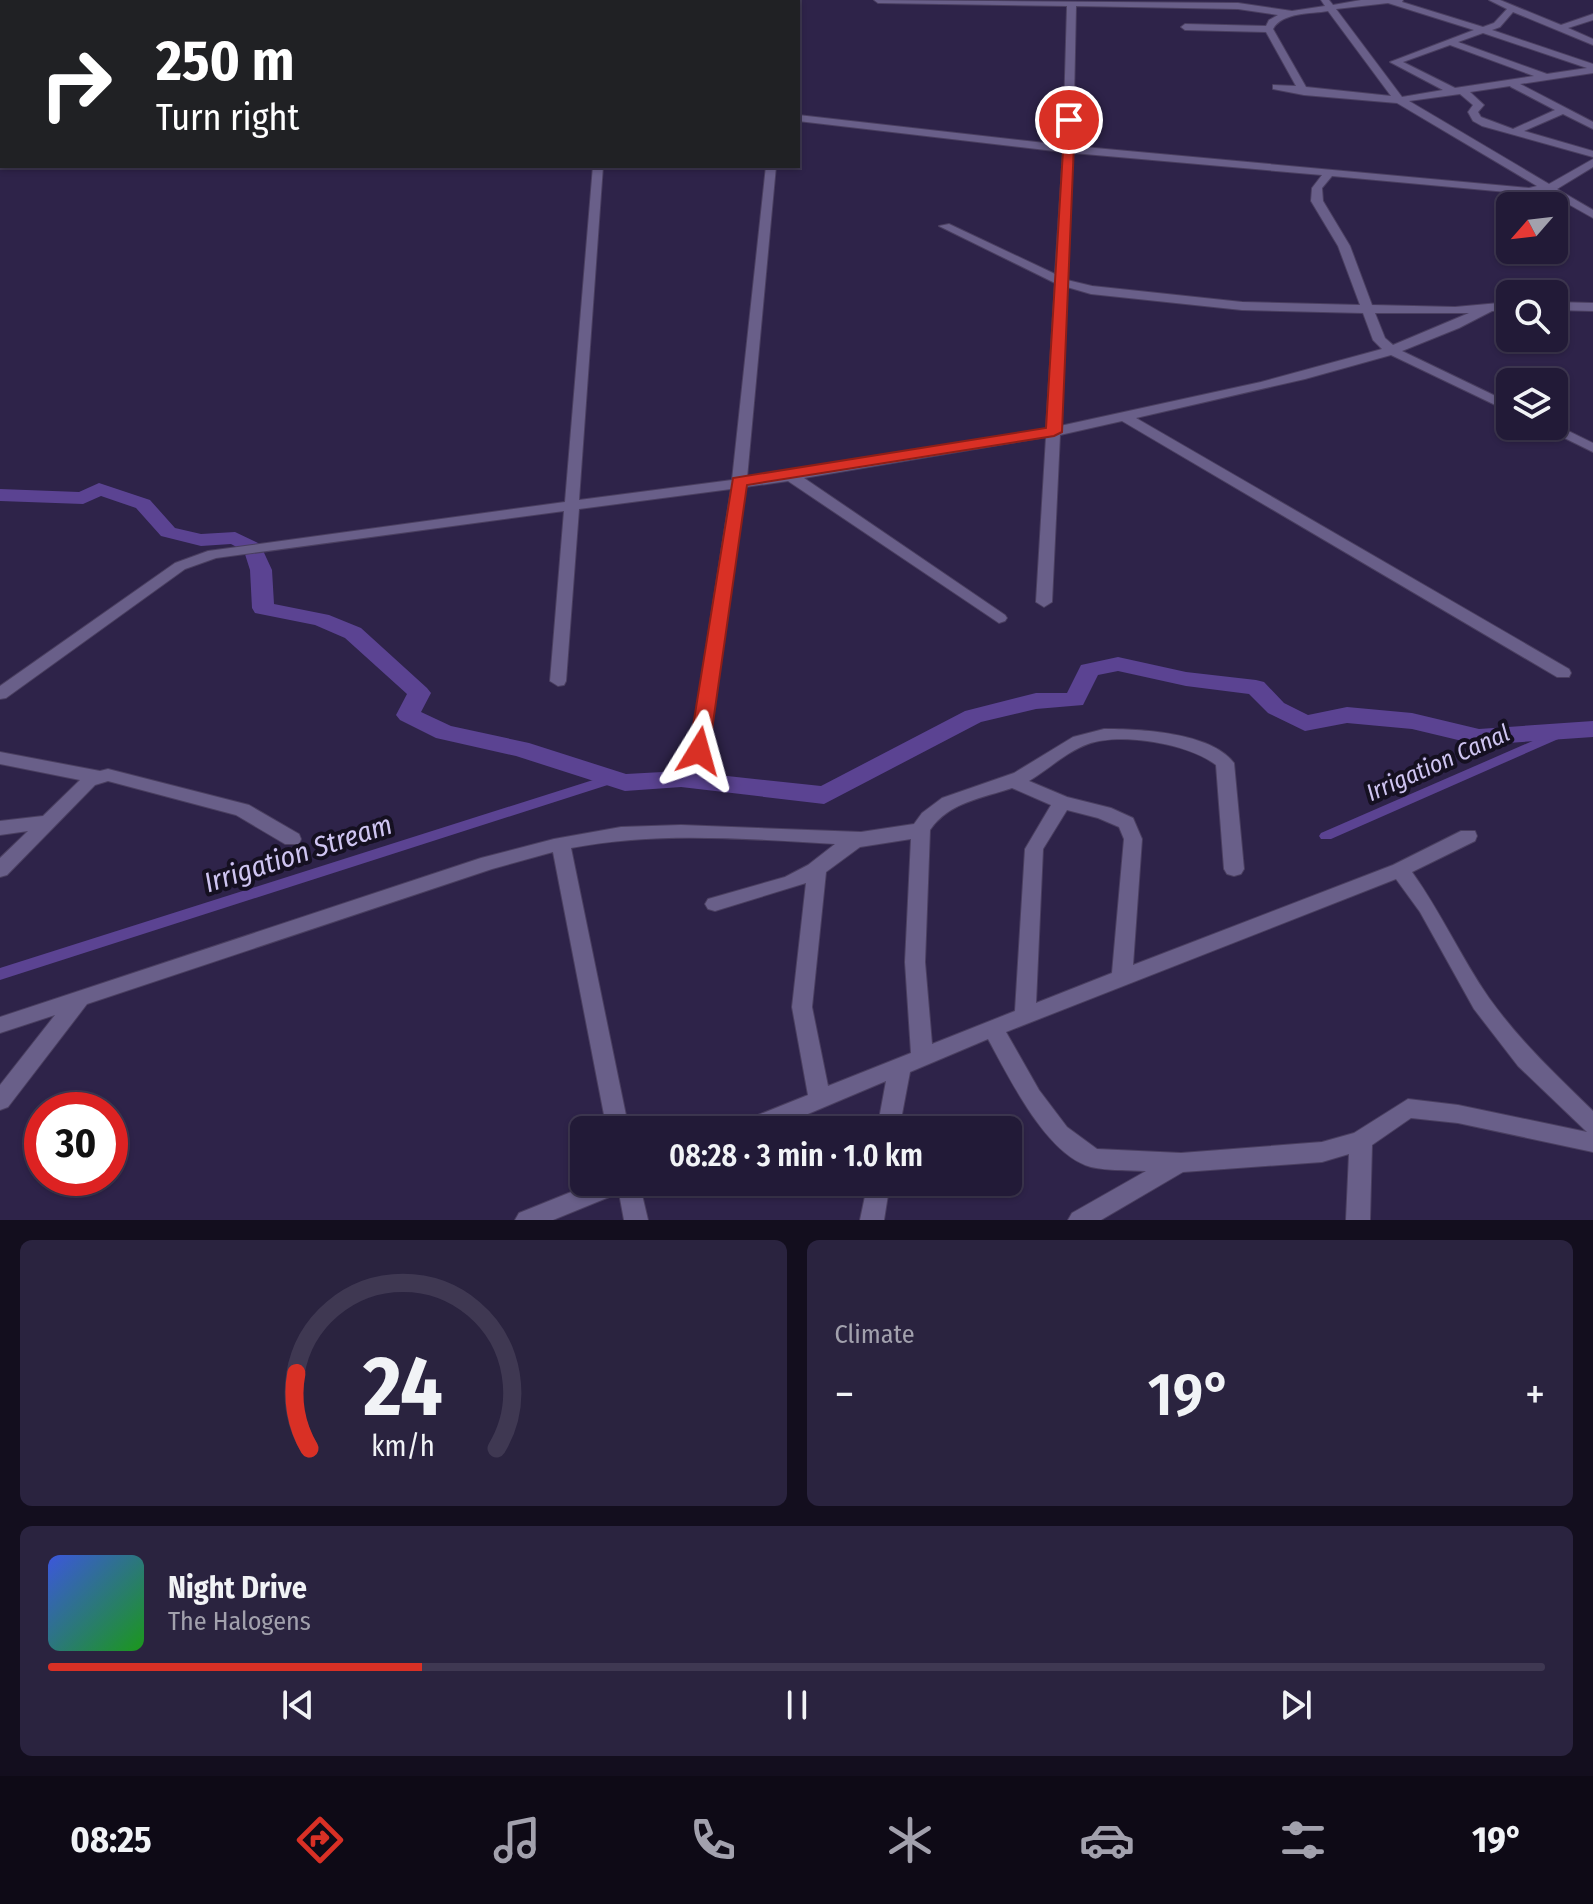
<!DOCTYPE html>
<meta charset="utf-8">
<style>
body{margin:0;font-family:"Fira Sans Condensed",sans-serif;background:#2a233f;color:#f1f3f6;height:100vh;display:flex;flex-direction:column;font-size:30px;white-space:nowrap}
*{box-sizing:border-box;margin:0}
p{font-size:26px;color:#a2a1ad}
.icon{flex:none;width:44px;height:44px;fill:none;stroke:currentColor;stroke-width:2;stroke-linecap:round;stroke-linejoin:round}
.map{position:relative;height:1220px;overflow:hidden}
.drawer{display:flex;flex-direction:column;gap:20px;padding:20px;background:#130e1e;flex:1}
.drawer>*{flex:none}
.top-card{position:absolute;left:0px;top:0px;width:800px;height:168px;box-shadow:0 2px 6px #0004,0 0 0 2px #3f3852;background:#202124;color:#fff;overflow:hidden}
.needle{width:52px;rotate:242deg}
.buttons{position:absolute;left:1496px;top:192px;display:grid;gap:16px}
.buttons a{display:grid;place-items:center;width:72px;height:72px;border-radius:12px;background:#221a37;box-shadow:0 2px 6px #0004,0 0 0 2px #3f3852;font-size:40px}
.speed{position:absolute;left:24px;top:1092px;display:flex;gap:16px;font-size:40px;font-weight:700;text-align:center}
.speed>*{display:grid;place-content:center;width:104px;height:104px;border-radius:50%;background:#221a37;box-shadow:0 2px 6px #0004,0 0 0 2px #3f3852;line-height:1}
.speed .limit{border:12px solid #d22;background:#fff;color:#111}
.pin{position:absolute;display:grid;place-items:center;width:68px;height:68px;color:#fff;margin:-34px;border:4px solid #fff;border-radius:50%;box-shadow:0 2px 8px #0007}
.me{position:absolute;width:88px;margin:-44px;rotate:8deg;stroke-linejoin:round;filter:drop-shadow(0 0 6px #0008)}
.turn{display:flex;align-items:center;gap:28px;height:168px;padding:0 24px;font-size:36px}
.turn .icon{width:104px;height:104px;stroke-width:2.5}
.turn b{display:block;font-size:56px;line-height:68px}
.big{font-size:60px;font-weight:600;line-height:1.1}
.drawer .card{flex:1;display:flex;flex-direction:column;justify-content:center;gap:12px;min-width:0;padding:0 28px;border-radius:12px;background:#2a233f}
.drawer .dial{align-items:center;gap:0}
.dial svg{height:208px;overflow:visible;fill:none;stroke:#3f3852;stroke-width:7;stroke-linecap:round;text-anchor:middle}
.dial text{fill:#f1f3f6;stroke:none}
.song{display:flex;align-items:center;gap:24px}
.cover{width:96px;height:96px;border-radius:12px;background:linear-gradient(135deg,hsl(230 70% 55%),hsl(120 70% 35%))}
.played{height:8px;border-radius:4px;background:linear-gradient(90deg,#d93025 25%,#3f3852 25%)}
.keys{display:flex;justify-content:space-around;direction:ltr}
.heat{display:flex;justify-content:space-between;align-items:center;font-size:44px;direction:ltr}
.drawer .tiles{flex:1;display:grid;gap:20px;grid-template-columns:1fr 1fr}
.card:last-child{grid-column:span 2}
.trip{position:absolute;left:570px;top:1116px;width:452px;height:80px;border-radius:12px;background:#221a37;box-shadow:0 2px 6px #0004,0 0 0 2px #3f3852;font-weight:600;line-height:80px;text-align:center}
.tab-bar{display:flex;height:128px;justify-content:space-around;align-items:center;background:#0e0a16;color:#a2a1ad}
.tab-bar .icon{width:56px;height:56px}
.tab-bar .selected{color:#d93025}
.tab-bar b{font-size:36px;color:#f1f3f6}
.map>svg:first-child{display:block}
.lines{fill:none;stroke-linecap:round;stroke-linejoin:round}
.canal{fill:#5b4392;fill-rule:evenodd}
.river{fill:#5b4392;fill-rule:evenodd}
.minor-casing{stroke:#4a3f60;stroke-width:2}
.minor{fill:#695f89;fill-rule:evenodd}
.route{fill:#d93025;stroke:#8d1f18;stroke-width:2}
.labels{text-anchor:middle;stroke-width:8;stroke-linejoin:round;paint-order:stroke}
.water-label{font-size:24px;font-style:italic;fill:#cfc5f1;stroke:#151021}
.near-water-label{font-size:28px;font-style:italic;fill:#cfc5f1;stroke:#151021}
</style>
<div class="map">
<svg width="1593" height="1220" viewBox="0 0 1593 1220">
<rect width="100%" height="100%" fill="#2e2349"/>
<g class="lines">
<path class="canal" d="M1567 726 1574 730 1572 733 1331 839H1321L1319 836 1321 833Z
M612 774 617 776 619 779 617 782 0 980V968Z"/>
<path class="river" d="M99 483 150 500 175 528 201 534 235 532 260 544 272 570 274 604 329 615 361 628 427 688 431 693 421 712 451 726 529 743 626 774 681 771 821 786 965 711 1036 693H1067L1081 665 1118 657 1186 672 1256 680 1264 682 1284 703 1308 715 1347 707 1412 713 1479 729 1593 721V737L1479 745 1412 729 1347 723 1305 731 1268 713 1249 694 1186 686 1118 671 1098 675 1083 705 1036 709 981 722 824 804 681 787 625 791 516 756 436 738 400 720 396 715 407 694 345 638 315 625 255 613 252 608 250 570 244 551 231 544 201 546 161 536 136 508 101 496 83 504 0 501V489L79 492Z"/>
<g class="minor-casing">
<path id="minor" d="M607 0H615V2H607Z
M874 0 1238 3 1292 11 1325 6 1321 0H1329L1333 5 1361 0H1403L1402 2 1483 27 1494 23 1507 9 1489 0H1500L1561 25 1593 14V20L1568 28 1593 39V45L1513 12 1500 27 1492 30 1593 64V73L1520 84 1593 122V129L1563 114 1524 131 1593 151V157L1482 126 1473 121 1468 112 1473 105 1460 94 1409 101 1549 184 1593 159V167L1557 189 1593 210V218L1545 191 1529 194 1332 176 1322 188 1323 201 1350 246 1372 305 1455 307 1510 302V310L1492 311 1459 328 1402 351 1510 403V412L1391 355 1305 379 1136 418 1569 669 1571 673 1569 677H1557L1122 421 1060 435 1052 602 1044 607 1036 602 1046 437 804 478 1005 615 1007 618 1005 621 999 623 788 481 745 487 708 751 705 755H693L690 751 731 489 579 509 566 681 564 685 558 686 550 681 564 511 216 558 185 569 6 698 0 699V686L175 563 208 551 565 502 593 166H603L579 500 732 480 766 166H776L747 478 944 448 1046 429 1055 283 939 226 949 224 1055 274 1063 152 798 121V115L1063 145 1067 6 878 3ZM1388 3 1474 30 1390 62 1443 90 1402 97 1336 9ZM1076 6 1238 9 1278 15 1269 20 1266 26 1185 24 1181 27 1185 30 1266 32 1296 86 1273 85V89L1304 95 1397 103 1537 186 1529 188 1073 146ZM1328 11 1391 96 1306 87 1273 29C1282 12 1311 14 1328 11ZM1483 33 1587 68 1547 74 1458 42ZM1450 45 1534 76 1455 88 1403 62ZM1510 86 1511 87 1555 110 1513 129 1481 117 1478 112 1484 105 1470 92ZM1073 153 1322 175 1312 188 1311 201 1338 246 1360 305 1242 302 1092 286 1067 280ZM1067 287 1091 294 1242 310 1363 313 1373 340 1382 349 1261 382 1060 426ZM1375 313H1469L1393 345 1385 338Z
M1554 302 1593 303V311L1554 310Z
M1554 424 1593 443V452L1540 426Z
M1104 729C1139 729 1211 732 1234 763L1244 869 1241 874 1234 876 1227 874 1224 869 1216 765C1189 744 1121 732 1088 744 1066 752 1049 769 1029 781L1067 797 1111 808 1133 818 1142 839 1133 965 1393 865 1461 831H1475L1477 836 1475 841 1412 872C1441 912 1461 958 1489 998 1519 1040 1556 1075 1593 1111V1152L1458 1123 1411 1118 1372 1145 1370 1220H1346L1349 1154 1322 1162 1183 1172 1101 1220H1068L1072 1213 1146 1171C1129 1170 1108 1171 1091 1167 1046 1155 1009 1077 988 1039L910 1072 899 1130H877L886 1081 770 1130H735L738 1123 808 1095 792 1007 806 883 715 911 708 909 705 904 708 899 785 877 808 865 835 844C747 839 658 831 571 848L629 1130H607L553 852 492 869 87 1004 8 1107 0 1110V1085L55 1015 0 1033V1017L481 858 554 839 621 827 681 825 861 832 914 824 922 813 942 798 1014 773 1073 737ZM1012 788 1051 805 1025 849 1015 1011 932 1044 925 962 930 830C949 802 983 798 1012 788ZM1067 810 1098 818 1119 827 1124 839 1112 973 1036 1003 1043 849ZM911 839 905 962 911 1053 828 1086 812 1007 826 872 860 847ZM1396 879 1420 912 1474 1009 1518 1066 1587 1132 1458 1105 1408 1099 1354 1133 1322 1142 1181 1153 1097 1149 1067 1127 1039 1090 1006 1032Z
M0 752 100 771 108 769 249 805 299 834 301 839 299 844H285L236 815 108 781 95 785 7 875 0 877V858L28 831 0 835V821L43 816 80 780 0 764Z
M596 1182H639L648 1220H624L619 1193 553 1220H515L519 1213Z
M868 1182H890L884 1220H860Z"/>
</g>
<use href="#minor" class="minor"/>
</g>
<path class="route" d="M1065 118 1075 120 1062 432 1054 436 747 485 709 751 706 756H692L689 751 733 478 1046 428Z"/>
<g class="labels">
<g class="water-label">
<text transform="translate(1438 763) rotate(-24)" y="8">Irrigation Canal</text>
</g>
<g class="near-water-label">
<text transform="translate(298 853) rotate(-18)" y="10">Irrigation Stream</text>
</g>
</g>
</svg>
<div class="buttons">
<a><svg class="needle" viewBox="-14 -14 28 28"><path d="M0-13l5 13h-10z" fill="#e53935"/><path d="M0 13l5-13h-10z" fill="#a2a1ad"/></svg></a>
<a><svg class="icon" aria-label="search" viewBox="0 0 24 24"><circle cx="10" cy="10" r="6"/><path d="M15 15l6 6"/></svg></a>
<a><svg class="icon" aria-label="layers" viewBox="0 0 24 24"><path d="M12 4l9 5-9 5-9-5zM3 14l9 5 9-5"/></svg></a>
</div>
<div class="speed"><div class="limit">30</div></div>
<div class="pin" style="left:1069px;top:120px;background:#d93025"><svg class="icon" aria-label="arrive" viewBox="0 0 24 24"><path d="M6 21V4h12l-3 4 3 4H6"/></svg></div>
<svg class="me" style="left:699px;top:751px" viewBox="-20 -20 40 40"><path d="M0-17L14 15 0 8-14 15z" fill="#d93025" stroke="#fff" stroke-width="4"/></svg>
<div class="trip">08:28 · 3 min · 1.0 km</div>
<div class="top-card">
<div class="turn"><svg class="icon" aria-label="right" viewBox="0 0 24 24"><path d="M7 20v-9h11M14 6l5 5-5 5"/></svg><div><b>250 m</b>Turn right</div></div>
</div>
</div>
<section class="drawer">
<div class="tiles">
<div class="card dial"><svg viewBox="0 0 100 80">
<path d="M14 69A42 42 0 1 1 86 69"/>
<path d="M14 69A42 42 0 0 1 9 40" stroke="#d93025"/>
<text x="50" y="56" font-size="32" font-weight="700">24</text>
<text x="50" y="72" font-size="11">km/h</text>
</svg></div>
<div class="card"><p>Climate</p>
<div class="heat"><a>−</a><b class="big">19°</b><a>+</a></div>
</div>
<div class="card">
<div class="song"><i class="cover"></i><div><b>Night Drive</b><p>The Halogens</p></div></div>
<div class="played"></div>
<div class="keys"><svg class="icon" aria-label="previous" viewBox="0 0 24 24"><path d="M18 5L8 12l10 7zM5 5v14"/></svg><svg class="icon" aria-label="pause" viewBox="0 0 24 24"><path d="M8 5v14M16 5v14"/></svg><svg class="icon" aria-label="next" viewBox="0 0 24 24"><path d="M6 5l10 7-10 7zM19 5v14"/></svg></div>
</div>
</div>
</section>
<nav class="tab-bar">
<b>08:25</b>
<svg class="icon selected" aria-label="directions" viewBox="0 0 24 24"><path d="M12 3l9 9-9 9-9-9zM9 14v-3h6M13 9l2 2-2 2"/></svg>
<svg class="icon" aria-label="music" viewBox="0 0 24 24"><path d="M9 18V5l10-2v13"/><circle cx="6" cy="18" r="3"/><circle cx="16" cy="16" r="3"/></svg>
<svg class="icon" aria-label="phone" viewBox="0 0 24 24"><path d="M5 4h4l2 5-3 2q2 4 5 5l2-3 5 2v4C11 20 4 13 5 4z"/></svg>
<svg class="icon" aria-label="climate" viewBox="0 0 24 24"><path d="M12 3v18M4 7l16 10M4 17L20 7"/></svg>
<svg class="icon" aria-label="car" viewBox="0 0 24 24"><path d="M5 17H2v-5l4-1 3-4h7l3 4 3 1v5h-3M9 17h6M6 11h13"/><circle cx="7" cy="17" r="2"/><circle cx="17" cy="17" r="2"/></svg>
<svg class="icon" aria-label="filters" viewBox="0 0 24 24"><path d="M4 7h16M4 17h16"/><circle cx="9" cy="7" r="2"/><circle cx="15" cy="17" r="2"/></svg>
<b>19°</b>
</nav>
